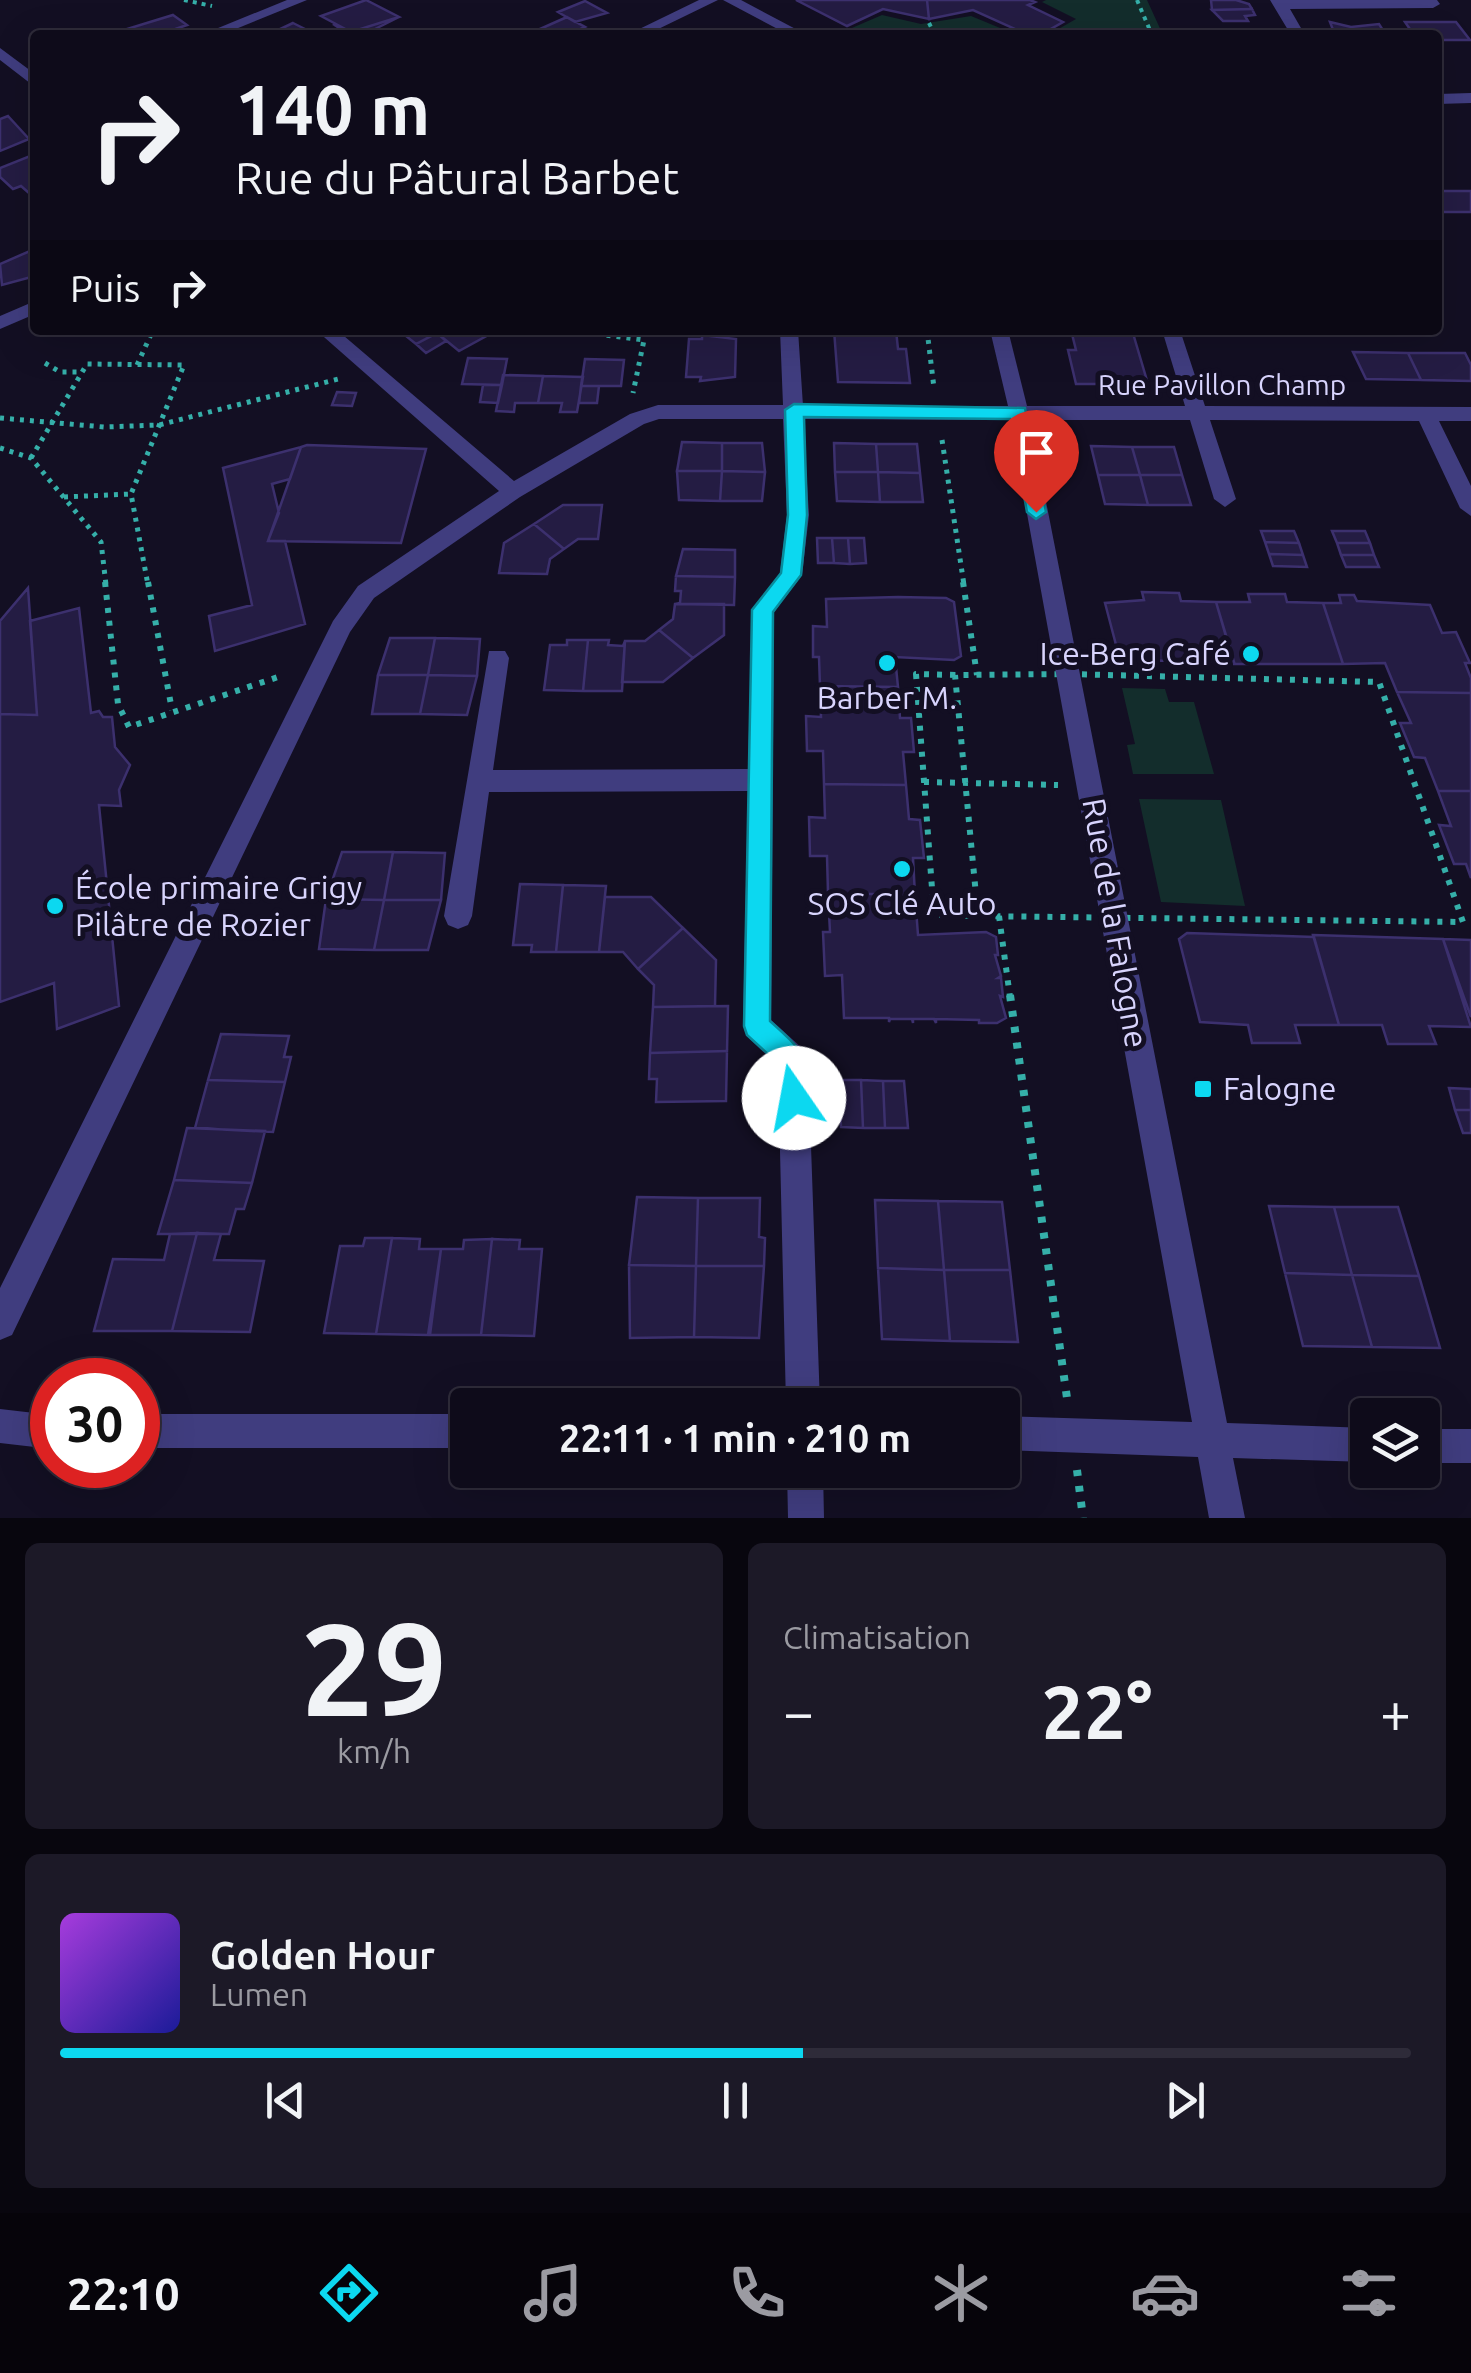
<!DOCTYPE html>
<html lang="fr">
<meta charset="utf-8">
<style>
body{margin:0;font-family:Ubuntu,sans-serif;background:#1c1927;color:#f1f3f6;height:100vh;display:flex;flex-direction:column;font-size:38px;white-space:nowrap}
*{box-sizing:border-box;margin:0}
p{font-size:32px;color:#9b9ba2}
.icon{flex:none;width:55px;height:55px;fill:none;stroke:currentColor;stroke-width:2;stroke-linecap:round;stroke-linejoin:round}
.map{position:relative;height:1518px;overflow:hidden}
.side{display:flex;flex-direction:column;gap:25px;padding:25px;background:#08060e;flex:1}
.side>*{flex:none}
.banner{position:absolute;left:30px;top:30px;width:1412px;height:305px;border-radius:10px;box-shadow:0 10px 40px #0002,0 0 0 2px #2e2b39;background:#0e0b1a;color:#f1f3f6;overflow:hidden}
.buttons{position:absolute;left:1350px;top:1398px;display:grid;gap:20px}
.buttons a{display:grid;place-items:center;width:90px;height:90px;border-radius:10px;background:#0e0b1a;box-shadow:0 10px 40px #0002,0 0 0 2px #2e2b39;font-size:50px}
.speed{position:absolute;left:30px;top:1358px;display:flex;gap:20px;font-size:50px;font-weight:700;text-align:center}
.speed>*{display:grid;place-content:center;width:130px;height:130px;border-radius:50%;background:#0e0b1a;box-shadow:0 10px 40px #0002,0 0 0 2px #2e2b39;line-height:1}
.speed .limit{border:15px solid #d22;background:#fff;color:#111}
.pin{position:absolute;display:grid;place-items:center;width:85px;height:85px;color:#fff;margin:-102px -42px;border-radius:50% 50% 50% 0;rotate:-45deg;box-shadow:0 0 10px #0007}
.pin .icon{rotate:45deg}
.me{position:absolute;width:110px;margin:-55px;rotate:348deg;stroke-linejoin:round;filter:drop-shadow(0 0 8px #0008)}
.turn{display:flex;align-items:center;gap:35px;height:210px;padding:0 40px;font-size:45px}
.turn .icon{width:130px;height:130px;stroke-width:2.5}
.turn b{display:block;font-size:70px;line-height:85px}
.then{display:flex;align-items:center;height:95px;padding:0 40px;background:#0003;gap:20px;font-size:38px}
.big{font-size:75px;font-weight:600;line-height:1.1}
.side .widget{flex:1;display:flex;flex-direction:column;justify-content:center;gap:15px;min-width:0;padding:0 35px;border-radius:15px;background:#1c1927}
.side .dial{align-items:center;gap:0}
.dial b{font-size:130px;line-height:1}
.song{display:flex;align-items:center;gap:30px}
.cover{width:120px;height:120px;border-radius:15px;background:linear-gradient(135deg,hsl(280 70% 55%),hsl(240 70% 35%))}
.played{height:10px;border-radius:5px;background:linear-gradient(90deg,#0cd8f0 55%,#2e2b39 55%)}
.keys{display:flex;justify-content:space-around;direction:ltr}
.heat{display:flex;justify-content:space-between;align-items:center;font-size:55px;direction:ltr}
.side .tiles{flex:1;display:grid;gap:25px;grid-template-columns:1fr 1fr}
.widget:last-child{grid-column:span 2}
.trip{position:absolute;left:450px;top:1388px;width:570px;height:100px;border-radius:10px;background:#0e0b1a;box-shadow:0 10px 40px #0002,0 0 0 2px #2e2b39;font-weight:600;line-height:100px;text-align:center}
.tab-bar{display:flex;height:160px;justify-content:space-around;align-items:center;background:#06040a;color:#9b9ba2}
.tab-bar .icon{width:70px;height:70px}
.tab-bar .current{color:#0cd8f0}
.tab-bar b{font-size:45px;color:#f1f3f6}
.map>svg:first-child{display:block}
.green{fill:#132d2c}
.building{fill:#241c43;stroke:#3c306e;stroke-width:2.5}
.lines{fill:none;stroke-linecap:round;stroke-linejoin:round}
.path-far3{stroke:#35afa9;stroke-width:4;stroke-dasharray:4 5;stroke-linecap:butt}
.path-far2{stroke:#35afa9;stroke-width:5;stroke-dasharray:4 6;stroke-linecap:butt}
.path-far1{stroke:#35afa9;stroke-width:6;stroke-dasharray:5 8;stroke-linecap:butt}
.path{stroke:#35afa9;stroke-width:8;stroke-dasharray:6 10;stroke-linecap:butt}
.minor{fill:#403d7f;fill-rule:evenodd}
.route{fill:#0cd8f0;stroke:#088c9c;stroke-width:2.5}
.poi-dot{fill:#0cd8f0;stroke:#130f23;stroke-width:4}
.labels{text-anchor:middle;stroke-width:10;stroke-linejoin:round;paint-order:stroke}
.far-street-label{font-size:28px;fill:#d8d4fd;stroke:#130f23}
.poi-label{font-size:32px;fill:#d8d4fd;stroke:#130f23}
.street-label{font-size:32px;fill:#d8d4fd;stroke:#130f23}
</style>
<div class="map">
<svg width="1471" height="1518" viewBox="0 0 1471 1518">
<rect width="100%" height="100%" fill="#130f23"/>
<path class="green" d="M1046 0H1147L1163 35H1048L1076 19 1042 2Z
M882 15 921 24 971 16 1017 35 838 34Z
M1122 688 1165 689 1169 702H1194L1214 774H1133L1127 745 1135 744Z
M1139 799 1221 800 1245 906 1161 902Z"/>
<path class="building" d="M366 0 399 17 351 32 321 16Z
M796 0H927L929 19 883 9 847 26Z
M927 0H1030L1035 2 1028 5 1063 22 1040 35 1029 30 1024 33 973 10 929 19Z
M1211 0H1236L1249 4 1252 9 1212 10Z
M585 1 607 13 575 22 558 12Z
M1252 9 1255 15 1245 16 1248 21H1223L1212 10Z
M173 15 187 25 158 35H134L127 29Z
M399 17 363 35H350L333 24 351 32Z
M567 17 585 27 576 31 581 34 550 35 540 29Z
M1330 22 1351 27 1379 24 1386 35H1335Z
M1405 22H1456L1470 40H1438V35H1414Z
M293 23 317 35H261L274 32Z
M8 116 29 139 0 151V119Z
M35 154V191L29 193 21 186 13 189 0 177V168Z
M1438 191H1471V212H1438Z
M30 251 35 256V276L2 285 0 264Z
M417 330H433L437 333 416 344 406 336Z
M443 330H485L490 334 459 351 437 333Z
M834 330H896L898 349H906L910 383 838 382Z
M1071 330H1132L1148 384H1076L1068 350H1076Z
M437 333 446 341 426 353 416 344Z
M702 335 736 339 735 377 700 381 701 377H686L689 339H702Z
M1353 352 1408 353 1421 380 1366 379Z
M1408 353H1465L1471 365V381L1421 380Z
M468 358 507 359 502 385 462 384Z
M585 359 624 360 621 386H581Z
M503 375 543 376 538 403H515L514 412 496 411Z
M543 376 583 377 577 412H560L562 403H538Z
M483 385H502L498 403 480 402Z
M581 386H599L597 403H579Z
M337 392 356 393 352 406 332 405Z
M682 442 722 443V471H677Z
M722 443H762L765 472 722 471Z
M834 443 876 444 878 472H835Z
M876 444H917L920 473 878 472Z
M307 445 426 449 401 543 268 541 301 447Z
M1091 446 1132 447 1140 475H1098Z
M301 447 290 479 272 484 279 513 268 541H285L305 624 215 651 209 616 252 605 223 468Z
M1132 447H1174L1182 475H1140Z
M677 471H722L720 501 679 500Z
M722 471 765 472 762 501H720Z
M835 472H878L880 502 837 501Z
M878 472 920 473 923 502H880Z
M1098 475H1140L1148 505 1105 504Z
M1140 475H1182L1191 505H1148Z
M563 505H602L598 539H578L564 549 534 524Z
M534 524 564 549 550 559 547 574 499 573 504 543Z
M1261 531H1294L1299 543 1265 542Z
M1332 531H1365L1370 543H1337Z
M817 538H832L834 563H818Z
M832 538H848L850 564 834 563Z
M848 538H864L866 563 850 564Z
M1265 542 1299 543 1303 555 1269 554Z
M1337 543H1370L1374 555H1341Z
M683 549 735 550V577L676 576Z
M1269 554 1303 555 1307 567 1273 566Z
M1341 555H1374L1379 567H1346Z
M676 576 735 577 734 605 675 604 680 603 681 591H675Z
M28 588 37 715 0 714V621Z
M1142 592 1179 593 1181 601 1216 602 1234 662 1120 660 1105 603 1144 600Z
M1248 594H1285L1287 602 1323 603 1343 664H1234L1216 602H1250Z
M1339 595H1354L1357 601 1430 605 1442 633 1456 632 1470 663H1465L1471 678V693L1397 692 1385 663 1343 664 1323 603H1341Z
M898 597 946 598 954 602 961 656 954 660 895 657 898 687 820 686 819 657H813V626L827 627 826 599Z
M675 604H724V635L693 658 659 630 673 619Z
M79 608 91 713 99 711 103 717H112L115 747 130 765 119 790 121 806 99 805 119 1006 57 1029 54 983 0 1002V714L37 715 30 621Z
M659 630 693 658 663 682H622L625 641H645Z
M390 638H435L428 675H378Z
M435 638 480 639 477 676 428 675Z
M567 640H588L583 691 544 690 550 645H567Z
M588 640H609L608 645 623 646 625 641 622 691H583Z
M378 675H428L420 714H372Z
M428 675 477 676 467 715 420 714Z
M820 686 898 687 900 718H911L914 752H903L906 785 824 784 823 751H807L806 716 821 717Z
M1397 692 1471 693V791H1438L1425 758 1414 757 1400 723H1411Z
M824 784 906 785 909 819 920 820 924 858H913L915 895 828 893 827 856H810L809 817 825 818Z
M1438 791H1471V878L1466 864H1454L1439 825 1451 826Z
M342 852H393L384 900 326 899Z
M393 852 445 853 441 900H384Z
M520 884 563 885 556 952H531L532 945H513Z
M563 885 606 886 599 952H556Z
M828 893 915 895 918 935 986 932 996 937 998 955H995L1001 976 998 978H1001L1003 997 1000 996 1006 1018 997 1023H979V1020L936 1019V1023L934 1019H913V1023L912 1019H890L889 1022V1018H844L842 975 825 976 823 932H830Z
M605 897H651L683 928 638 969 623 952H599Z
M326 899 384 900 374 950 319 949Z
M384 900H441L428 950H374Z
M683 928 716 960 715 1006 653 1007 654 985 638 969Z
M1187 933 1314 937 1339 1025H1295L1300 1043H1252L1248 1025 1200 1022 1179 939Z
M1313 935 1443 939 1471 1027 1429 1026 1436 1044H1388L1382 1025H1339Z
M1443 939 1471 940V1017Z
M728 1006 727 1051 650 1053 653 1007Z
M221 1034 289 1036 284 1057H291L285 1082 208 1080Z
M727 1051 726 1101 656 1102 657 1079H649L650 1053Z
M208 1080 285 1082 273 1132 195 1128Z
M839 1080H861L863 1128 841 1127Z
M861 1080 883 1081 885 1128H863Z
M883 1081H904L908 1128H885Z
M1449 1088 1471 1089V1110H1455Z
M1455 1110H1471V1133H1463Z
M187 1128 265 1131 252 1183 174 1180Z
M174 1180 252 1183 244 1209H236L229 1234H158Z
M637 1197 698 1198 696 1266 629 1265Z
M698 1198H760L759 1237 765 1238 764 1266H696Z
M875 1200 938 1201 944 1270 878 1268Z
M938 1201 1002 1202 1010 1270H944Z
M1269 1206 1334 1207 1352 1275 1285 1273Z
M1334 1207H1398L1419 1276 1352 1275Z
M197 1233 172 1331H94L113 1259 164 1260 170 1234Z
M197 1233 221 1234 214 1260 264 1261 250 1332 172 1331Z
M365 1238H392L376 1334 324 1333 340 1246H363Z
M392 1238 420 1239 419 1249H441L428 1335 376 1334Z
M492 1239 520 1240 519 1249H542L534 1336 481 1335Z
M492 1239 481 1335H430L441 1249H463L464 1240Z
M629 1265 696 1266 694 1337 630 1338Z
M696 1266H764L759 1338 694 1337Z
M878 1268 944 1270 950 1341 882 1339Z
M944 1270H1010L1018 1342 950 1341Z
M1285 1273 1352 1275 1372 1347 1303 1346Z
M1352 1275 1419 1276 1440 1348 1372 1347Z"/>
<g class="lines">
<path class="path-far3" d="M184 0 212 6
M1137 0 1152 35
M929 23 935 35"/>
<path class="path-far2" d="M567 330 644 340 633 393
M927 330 934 388
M45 363 60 372H81
M137 365 153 330
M0 418 104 427 159 425 342 378
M942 440 964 585
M0 448 31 458 101 542 106 585
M31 458 87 364 184 365 131 494 148 585
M64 497 131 494"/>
<path class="path-far1" d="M105 582 118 704 129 727 284 675
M148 582 172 710
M963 582 977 675
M1069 674 1379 682 1463 922 978 916 955 675Z
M955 675 916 674 934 915 978 916
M924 782 1058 785
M999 916 1010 997"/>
<path class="path" d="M1010 995 1067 1398
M1077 1470 1083 1518"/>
<path class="minor" d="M287 0H307L221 35H201Z
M699 0H718L646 35H627Z
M723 0H741L807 35H789Z
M1270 0H1437L1440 4 1433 8 1290 9 1305 35H1291Z
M0 48 35 74V87L0 60Z
M1471 93V103L1438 104V94Z
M35 301V314L0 329V316Z
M316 330H337L514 481 630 414 658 405H783L780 330H798L803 406H1008L990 330H1008L1027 406H1185L1162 330H1180L1205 406 1471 407V421H1439L1471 486V516L1460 508 1419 421 1210 420 1236 499 1225 507 1214 499 1190 420H1030L1227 1423 1368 1428V1462L1233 1458 1245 1518H1209L1198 1457 1002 1450V1416L1192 1422 1010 420 803 419 809 515 802 575 774 612 771 1020 803 1049 808 1059 820 1405H786L778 1066 747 1036 743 1026 748 791 489 792 472 916 468 925 458 929 448 925 444 916 489 651H505L509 658 493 770 748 769 752 610 780 573 787 515 783 419H659L644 424 520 497 374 598 350 632 12 1335 0 1340V1288L333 621 358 586 499 491Z
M0 1409 52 1415V1449L0 1443Z
M138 1414H468V1448H138Z
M1422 1429H1471V1463H1422Z
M787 1470H823L824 1518H788Z"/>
</g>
<path class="route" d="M794 404 1025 408 1046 512 1036 519 1027 512 1010 419 804 417 807 515 801 575 773 612 770 1021C798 1046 821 1066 804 1107L794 1111 785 1107 780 1065 747 1035 744 1026 752 610 781 573 788 515 785 410Z"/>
<g class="poi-dot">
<circle cx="1251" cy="654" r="10"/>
<circle cx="887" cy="663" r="10"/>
<circle cx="902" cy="869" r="10"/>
<circle cx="55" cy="906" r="10"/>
<rect x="1193" y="1079" width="20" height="20" rx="5"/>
</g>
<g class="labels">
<g class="far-street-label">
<text x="1222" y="395">Rue Pavillon Champ</text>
</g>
<g class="poi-label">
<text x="1231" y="665" text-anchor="end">Ice-Berg Café</text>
<text x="887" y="709">Barber M.</text>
<text x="75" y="899" text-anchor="start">École primaire Grigy<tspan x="75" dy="37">Pilâtre de Rozier</tspan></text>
<text x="902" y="915">SOS Clé Auto</text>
<text x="1223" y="1100" text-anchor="start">Falogne</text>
</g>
<g class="street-label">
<text transform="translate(1115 923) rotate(80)" y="11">Rue de la Falogne</text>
</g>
</g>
</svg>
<div class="buttons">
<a><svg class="icon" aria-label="layers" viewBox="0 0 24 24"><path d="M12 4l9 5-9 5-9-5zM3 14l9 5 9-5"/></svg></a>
</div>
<div class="speed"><div class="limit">30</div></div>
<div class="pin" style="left:1036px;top:512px;background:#d93025"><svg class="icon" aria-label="arrive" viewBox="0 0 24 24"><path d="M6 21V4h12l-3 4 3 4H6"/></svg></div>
<svg class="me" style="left:794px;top:1098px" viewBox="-20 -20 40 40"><circle r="19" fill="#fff"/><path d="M0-13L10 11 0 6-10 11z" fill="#0cd8f0"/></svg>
<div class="trip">22:11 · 1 min · 210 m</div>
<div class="banner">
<div class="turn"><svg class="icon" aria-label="right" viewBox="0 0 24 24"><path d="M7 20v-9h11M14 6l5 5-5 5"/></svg><div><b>140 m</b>Rue du Pâtural Barbet</div></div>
<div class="then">Puis<svg class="icon" aria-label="right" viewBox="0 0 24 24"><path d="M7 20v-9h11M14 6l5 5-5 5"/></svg></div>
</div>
</div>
<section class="side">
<div class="tiles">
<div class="widget dial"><b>29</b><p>km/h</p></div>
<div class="widget"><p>Climatisation</p>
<div class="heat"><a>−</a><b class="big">22°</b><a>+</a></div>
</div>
<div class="widget">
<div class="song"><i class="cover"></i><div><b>Golden Hour</b><p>Lumen</p></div></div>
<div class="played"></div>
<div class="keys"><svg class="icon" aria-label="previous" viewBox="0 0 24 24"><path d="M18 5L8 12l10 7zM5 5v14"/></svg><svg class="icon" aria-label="pause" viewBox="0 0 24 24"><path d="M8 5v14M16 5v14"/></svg><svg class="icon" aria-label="next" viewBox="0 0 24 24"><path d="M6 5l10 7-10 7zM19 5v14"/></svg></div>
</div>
</div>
</section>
<nav class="tab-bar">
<b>22:10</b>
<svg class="icon current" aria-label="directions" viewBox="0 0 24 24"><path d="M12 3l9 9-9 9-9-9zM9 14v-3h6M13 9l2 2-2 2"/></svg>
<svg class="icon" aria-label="music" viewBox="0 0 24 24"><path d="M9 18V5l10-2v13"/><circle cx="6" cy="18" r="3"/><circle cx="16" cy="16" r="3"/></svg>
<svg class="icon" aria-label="phone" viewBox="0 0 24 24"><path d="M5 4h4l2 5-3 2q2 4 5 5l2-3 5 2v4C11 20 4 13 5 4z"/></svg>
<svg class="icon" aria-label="climate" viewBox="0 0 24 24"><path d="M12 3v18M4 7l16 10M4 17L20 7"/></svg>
<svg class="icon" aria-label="car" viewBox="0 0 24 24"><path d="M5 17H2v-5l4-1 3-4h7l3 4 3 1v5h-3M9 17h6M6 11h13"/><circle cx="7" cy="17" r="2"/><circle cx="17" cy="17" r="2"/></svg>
<svg class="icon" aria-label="filters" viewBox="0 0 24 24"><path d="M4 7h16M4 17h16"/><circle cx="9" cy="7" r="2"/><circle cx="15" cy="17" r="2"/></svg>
</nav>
